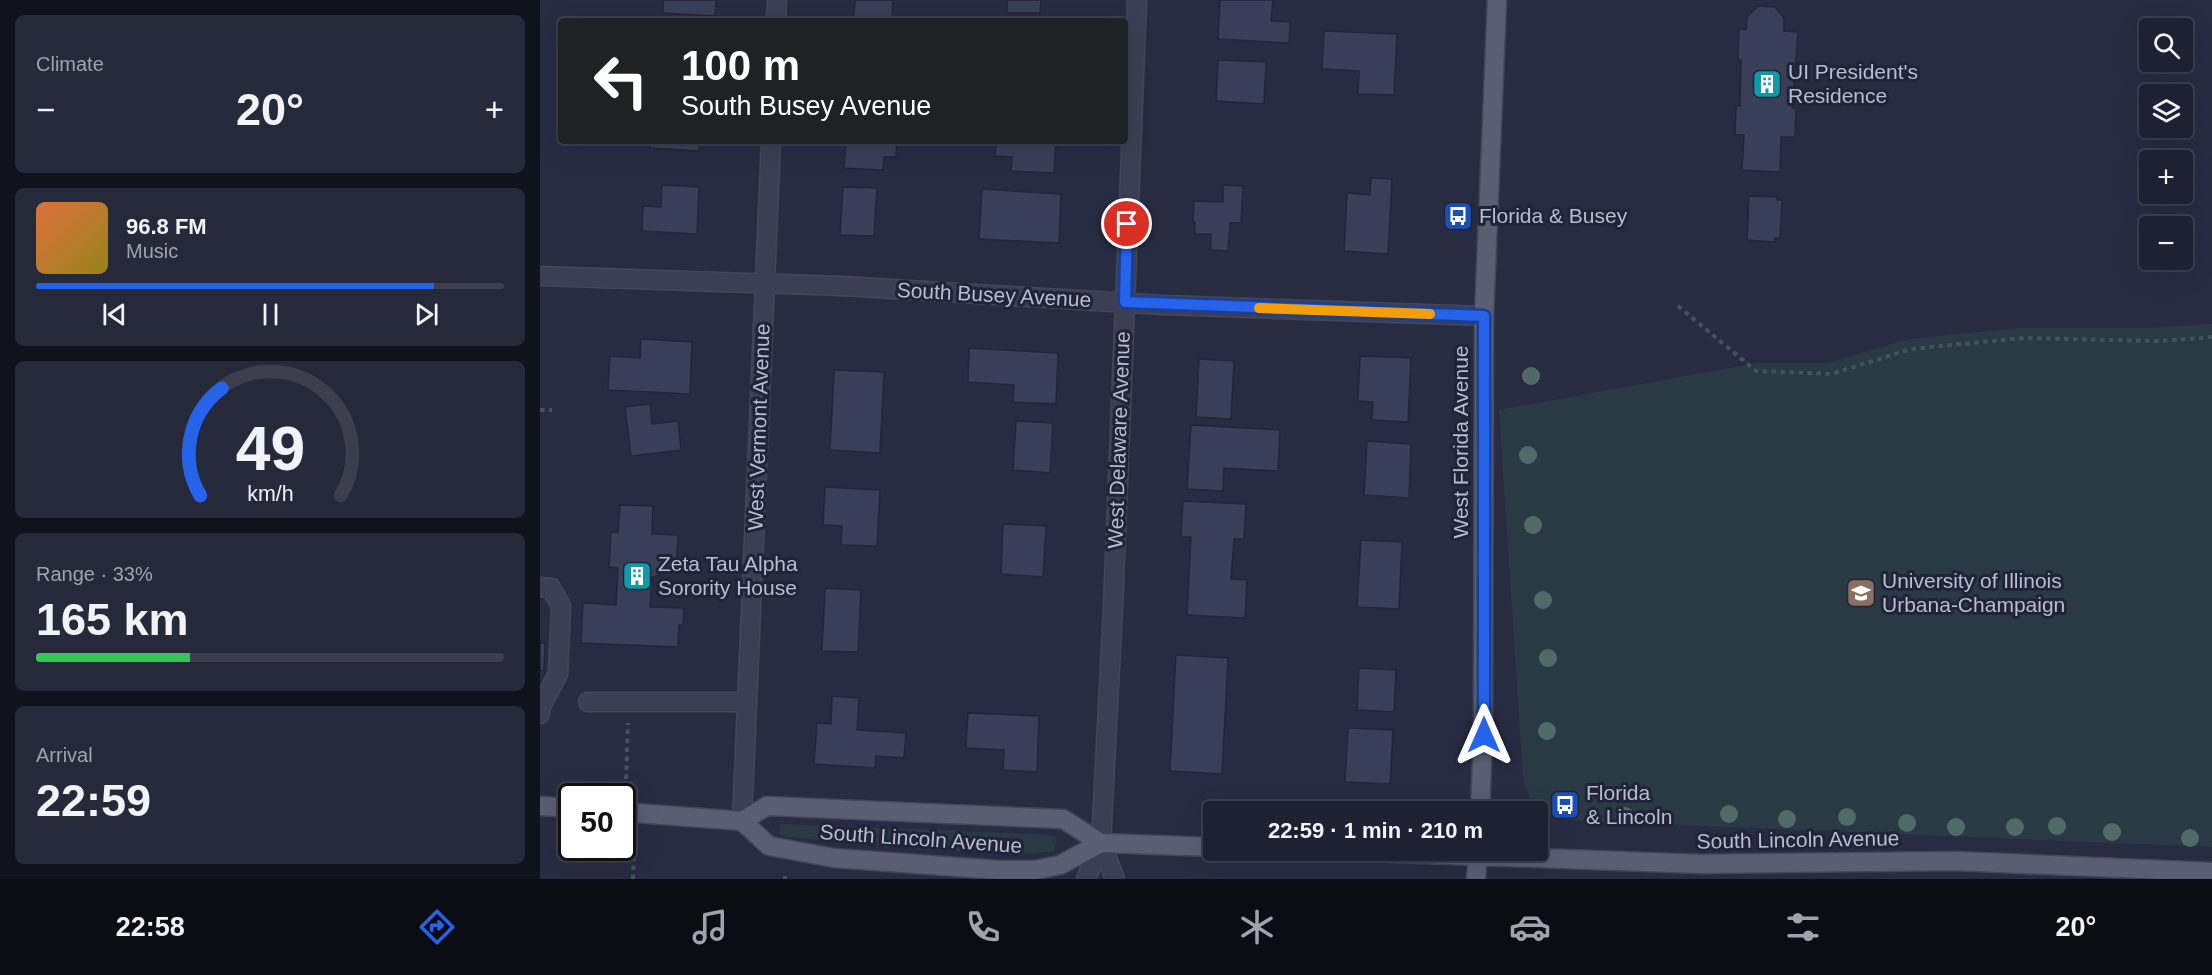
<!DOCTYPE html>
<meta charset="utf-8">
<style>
body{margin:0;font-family:Helvetica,sans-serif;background:#26293a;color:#f1f3f6;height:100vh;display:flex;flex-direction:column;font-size:22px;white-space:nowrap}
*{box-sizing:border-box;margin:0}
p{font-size:20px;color:#a1a3ac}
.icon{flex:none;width:33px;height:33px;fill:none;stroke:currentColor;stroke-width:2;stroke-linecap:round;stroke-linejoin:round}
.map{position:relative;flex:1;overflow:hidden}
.details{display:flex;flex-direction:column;gap:15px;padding:15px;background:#10121c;width:540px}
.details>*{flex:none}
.top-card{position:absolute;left:18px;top:18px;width:570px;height:126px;border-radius:6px;box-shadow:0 6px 24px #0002,0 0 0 2px #3c3e4d;background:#202124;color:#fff;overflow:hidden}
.controls{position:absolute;left:1599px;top:18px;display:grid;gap:12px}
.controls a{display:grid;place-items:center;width:54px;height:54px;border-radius:6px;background:#1e2132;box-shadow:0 6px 24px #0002,0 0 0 2px #3c3e4d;font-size:30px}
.speed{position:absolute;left:18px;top:783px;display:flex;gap:12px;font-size:30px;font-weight:700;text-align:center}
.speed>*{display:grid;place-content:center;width:78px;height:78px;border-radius:50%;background:#1e2132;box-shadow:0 6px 24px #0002,0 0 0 2px #3c3e4d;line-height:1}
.speed .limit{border:3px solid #111;border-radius:9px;background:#fff;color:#111}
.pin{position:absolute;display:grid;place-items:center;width:51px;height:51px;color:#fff;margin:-26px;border:3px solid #fff;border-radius:50%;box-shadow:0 2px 6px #0007}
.me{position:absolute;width:66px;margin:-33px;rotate:0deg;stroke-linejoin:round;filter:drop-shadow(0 0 4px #0008)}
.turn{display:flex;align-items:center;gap:21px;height:126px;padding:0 24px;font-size:27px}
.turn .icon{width:78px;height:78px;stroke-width:2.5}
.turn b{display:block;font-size:42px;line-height:51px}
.big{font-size:45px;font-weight:700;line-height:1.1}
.details .widget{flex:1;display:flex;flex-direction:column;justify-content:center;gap:9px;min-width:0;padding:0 21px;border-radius:9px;background:#26293a}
.details .dial{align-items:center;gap:0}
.dial svg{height:156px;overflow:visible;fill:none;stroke:#3c3e4d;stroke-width:7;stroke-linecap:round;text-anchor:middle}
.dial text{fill:#f1f3f6;stroke:none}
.song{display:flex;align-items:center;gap:18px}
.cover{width:72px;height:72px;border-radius:9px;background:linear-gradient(135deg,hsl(20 70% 55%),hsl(50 70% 35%))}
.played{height:6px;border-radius:3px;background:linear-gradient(90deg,#2563eb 85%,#3c3e4d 85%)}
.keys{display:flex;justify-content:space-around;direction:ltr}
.heat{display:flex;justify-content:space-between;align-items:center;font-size:33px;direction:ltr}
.charge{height:9px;border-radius:4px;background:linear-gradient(90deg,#34c759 33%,#3c3e4d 0)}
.trip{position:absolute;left:663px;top:801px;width:345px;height:60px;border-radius:6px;background:#1e2132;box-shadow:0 6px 24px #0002,0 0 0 2px #3c3e4d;font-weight:700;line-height:60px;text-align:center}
.dock{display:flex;height:96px;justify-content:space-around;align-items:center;background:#0c0d14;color:#a1a3ac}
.dock .icon{width:42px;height:42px}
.dock .selected{color:#2563eb}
.dock b{font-size:27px;color:#f1f3f6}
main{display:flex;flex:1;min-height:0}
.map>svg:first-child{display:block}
.green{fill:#2a3a44}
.building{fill:#3a3f59;stroke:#23263a;stroke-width:1.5}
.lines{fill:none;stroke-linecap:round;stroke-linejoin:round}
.minor-casing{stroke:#434659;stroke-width:21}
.major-casing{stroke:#434659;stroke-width:21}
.path{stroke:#43535c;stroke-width:4;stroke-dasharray:4.5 4.5;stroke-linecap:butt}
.minor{stroke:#3c3f53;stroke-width:18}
.major{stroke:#5a5e73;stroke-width:18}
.tree{fill:#506a68}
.route-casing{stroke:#184099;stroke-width:15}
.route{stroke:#2563eb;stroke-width:10}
.slow{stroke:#f59e0b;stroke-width:10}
.labels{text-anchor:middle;stroke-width:6;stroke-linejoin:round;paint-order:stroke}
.poi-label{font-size:21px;fill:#b9bccc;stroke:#202438;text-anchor:start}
.street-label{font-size:21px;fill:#b9bccc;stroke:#202438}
</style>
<main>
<section class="details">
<div class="widget"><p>Climate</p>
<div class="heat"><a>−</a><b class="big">20°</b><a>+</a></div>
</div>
<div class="widget">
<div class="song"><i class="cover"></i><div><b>96.8 FM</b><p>Music</p></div></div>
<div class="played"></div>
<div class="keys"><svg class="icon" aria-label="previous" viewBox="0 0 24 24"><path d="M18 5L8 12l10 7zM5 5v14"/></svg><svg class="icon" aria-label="pause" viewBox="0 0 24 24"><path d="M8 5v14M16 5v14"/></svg><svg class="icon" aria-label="next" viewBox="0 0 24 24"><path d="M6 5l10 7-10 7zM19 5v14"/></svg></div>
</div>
<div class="widget dial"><svg viewBox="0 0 100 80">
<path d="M14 69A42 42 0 1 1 86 69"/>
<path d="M14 69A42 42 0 0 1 25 14" stroke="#2563eb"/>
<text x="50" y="56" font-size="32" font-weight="700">49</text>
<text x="50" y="72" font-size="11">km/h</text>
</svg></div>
<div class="widget"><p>Range · 33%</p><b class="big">165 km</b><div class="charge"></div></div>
<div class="widget"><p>Arrival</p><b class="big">22:59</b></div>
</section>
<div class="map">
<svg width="1672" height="879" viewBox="0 0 1672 879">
<rect width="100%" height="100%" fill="#282c43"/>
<path class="green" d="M1672 324V847L1025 820C999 815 988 802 983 777L959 410 1217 363H1288L1369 339 1478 328H1609Z
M240 824 498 834 517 837 514 851 488 854 389 850 246 837 239 834Z"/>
<path class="building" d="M123 0H176L175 16 123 13Z
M315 0H353L352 19 314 17Z
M467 0H501L500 13H467Z
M680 0H733L731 21 750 22 749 43 678 39Z
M1218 6 1235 7 1244 18V31L1258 32 1252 108 1256 109 1255 137H1241L1240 172 1202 170 1204 135H1195L1196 106H1200L1201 60H1198L1199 29 1206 30 1207 17Z
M784 31 857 34 854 95 818 94 819 71 782 69Z
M678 60 726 62 724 104 676 101Z
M110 141H160L159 151 110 148Z
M306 141H357L356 157H344L343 170 304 168Z
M456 141H516L514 173 471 171 472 157 455 156Z
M831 178 852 179 848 254 804 251 807 193 830 195Z
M122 185 159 187 157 234 102 231 103 206 121 207Z
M683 185 703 186 701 223H690L688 251 671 250V234H655V222H653L654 201 683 202Z
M303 187 337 188 334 236 300 235Z
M442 189 521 194 519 243 439 239Z
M1209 196 1237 197V200H1242L1240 238H1235V242L1207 240Z
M101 339 152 342 150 394 68 390 70 356 100 358Z
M429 348 518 353 516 404 473 402 474 385 428 382Z
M820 356 871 358 868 422 832 420 833 402 818 401Z
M659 359 694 361 691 419 656 417Z
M294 370 344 372 340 453 290 450Z
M110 404 112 424 138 421 141 450 91 456 85 407Z
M476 421 513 423 510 473 473 470Z
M651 425 740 430 738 471 684 468 683 491 647 489Z
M827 441 871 444 869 498 824 495Z
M285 487 340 490 337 546 301 545 302 526 283 525Z
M643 501 706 504 704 539H694L691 579 707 580 705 618 647 615 651 537H641Z
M80 505 113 506 112 534 138 535 136 569 123 568 119 575 112 577 110 607 144 608 143 625H139L138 647 41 643 43 603 76 605 78 568 69 567 71 532H78Z
M463 524 506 526 503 577 461 574Z
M821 540 862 542 859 609 817 607Z
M285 588 321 590 318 652 282 651Z
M0 643H5L4 670H0Z
M636 655 688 658 682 774 630 771Z
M819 668 856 670 854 712 817 710Z
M292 696 319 698 317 730 366 733 364 758 336 756 335 768 274 764 277 723 291 724Z
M428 713 499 716 497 772 463 770 464 750 426 748Z
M808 728 853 730 850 784 805 782Z"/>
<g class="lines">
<g class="minor-casing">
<path id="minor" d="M236 21 237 0
M0 276 302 286 623 305 944 316
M0 587 11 588 21 606 18 674 1 706 0 714
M48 702H207
M202 821 231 141
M561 843 575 879
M546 879 561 843 573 607 597 0"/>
</g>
<g class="major-casing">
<path id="major" d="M0 806 32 808
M82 812 202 821 227 806 523 819 561 843
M940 812 943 735 944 316 957 0
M202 821 229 846 294 858 459 870H495L520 865 561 843 674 847
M773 850 1161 864 1415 861 1672 872
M936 879 938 850"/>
</g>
<path class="path" d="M1138 306 1216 371 1291 374 1371 349 1484 338 1619 341 1672 337
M0 410H12
M86 779 88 723
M93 879 94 855
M245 879V876"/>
<use href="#minor" class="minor"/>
<use href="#major" class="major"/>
</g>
<g class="tree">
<circle cx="991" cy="376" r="9"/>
<circle cx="988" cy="455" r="9"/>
<circle cx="993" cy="525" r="9"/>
<circle cx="1003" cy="600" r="9"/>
<circle cx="1008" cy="658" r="9"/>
<circle cx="1007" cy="731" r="9"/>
<circle cx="1189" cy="814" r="9"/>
<circle cx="1085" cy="816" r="9"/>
<circle cx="1307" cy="817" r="9"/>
<circle cx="1247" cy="819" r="9"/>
<circle cx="1367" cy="823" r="9"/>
<circle cx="1517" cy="826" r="9"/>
<circle cx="1416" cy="827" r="9"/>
<circle cx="1475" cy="827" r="9"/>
<circle cx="1572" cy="832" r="9"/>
<circle cx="1650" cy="838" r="9"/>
</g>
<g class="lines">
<g class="route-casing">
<path id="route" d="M587 224 585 302 944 316V735"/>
</g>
<use href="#route" class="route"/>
<path class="slow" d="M719 308 890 314"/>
</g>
<defs>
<g id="building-square" transform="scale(1.5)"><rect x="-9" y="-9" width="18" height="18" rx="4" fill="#0f9aa8" stroke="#202438"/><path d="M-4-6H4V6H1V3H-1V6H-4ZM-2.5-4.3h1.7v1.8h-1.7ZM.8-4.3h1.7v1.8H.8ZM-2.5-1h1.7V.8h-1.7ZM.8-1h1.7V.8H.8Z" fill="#fff"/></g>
<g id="bus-square" transform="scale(1.5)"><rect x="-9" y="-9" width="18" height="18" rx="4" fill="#1a4fb4" stroke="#202438"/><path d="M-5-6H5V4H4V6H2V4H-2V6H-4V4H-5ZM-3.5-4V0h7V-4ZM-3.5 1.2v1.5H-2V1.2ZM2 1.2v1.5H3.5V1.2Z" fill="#fff"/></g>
<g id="university-square" transform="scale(1.5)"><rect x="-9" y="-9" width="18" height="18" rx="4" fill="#8d6e63" stroke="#202438"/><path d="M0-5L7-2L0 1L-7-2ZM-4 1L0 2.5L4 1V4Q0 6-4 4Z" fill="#fff"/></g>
</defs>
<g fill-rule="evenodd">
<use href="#building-square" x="1227" y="84"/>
<use href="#bus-square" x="918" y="216"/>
<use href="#building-square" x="97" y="576"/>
<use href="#university-square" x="1321" y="593"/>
<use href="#bus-square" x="1025" y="805"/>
</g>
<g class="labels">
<g class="poi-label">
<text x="1248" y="79">UI President's<tspan x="1248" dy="24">Residence</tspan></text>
<text x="939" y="223">Florida &amp; Busey</text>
<text x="118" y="571">Zeta Tau Alpha<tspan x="118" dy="24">Sorority House</tspan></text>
<text x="1342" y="588">University of Illinois<tspan x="1342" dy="24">Urbana-Champaign</tspan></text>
<text x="1046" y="800">Florida<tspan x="1046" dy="24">&amp; Lincoln</tspan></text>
</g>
<g class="street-label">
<text transform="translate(454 295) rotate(3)" y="7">South Busey Avenue</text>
<text transform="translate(219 427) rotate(-88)" y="7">West Vermont Avenue</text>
<text transform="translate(579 440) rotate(-88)" y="7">West Delaware Avenue</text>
<text transform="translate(921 442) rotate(-90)" y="7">West Florida Avenue</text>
<text transform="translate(381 839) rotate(4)" y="7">South Lincoln Avenue</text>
<text transform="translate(1258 840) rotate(-1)" y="7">South Lincoln Avenue</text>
</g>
</g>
</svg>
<div class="controls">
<a><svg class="icon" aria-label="search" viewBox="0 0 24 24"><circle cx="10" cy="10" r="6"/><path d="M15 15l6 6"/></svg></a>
<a><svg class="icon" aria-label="layers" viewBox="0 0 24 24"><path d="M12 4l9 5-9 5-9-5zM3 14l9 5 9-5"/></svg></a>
<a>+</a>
<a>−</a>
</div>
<div class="speed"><div class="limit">50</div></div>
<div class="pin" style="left:587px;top:224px;background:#d93025"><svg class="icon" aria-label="arrive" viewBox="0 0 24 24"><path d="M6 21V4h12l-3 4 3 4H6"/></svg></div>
<svg class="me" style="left:944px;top:735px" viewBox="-20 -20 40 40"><path d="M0-17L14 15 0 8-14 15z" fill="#2563eb" stroke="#fff" stroke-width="4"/></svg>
<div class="trip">22:59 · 1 min · 210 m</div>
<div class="top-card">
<div class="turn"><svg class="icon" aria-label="left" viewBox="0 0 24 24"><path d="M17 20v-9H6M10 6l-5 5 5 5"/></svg><div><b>100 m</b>South Busey Avenue</div></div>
</div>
</div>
</main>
<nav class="dock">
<b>22:58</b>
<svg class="icon selected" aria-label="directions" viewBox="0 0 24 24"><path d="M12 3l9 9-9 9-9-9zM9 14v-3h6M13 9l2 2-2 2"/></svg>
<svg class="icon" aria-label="music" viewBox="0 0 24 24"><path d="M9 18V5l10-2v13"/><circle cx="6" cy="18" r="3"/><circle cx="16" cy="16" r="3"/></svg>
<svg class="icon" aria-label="phone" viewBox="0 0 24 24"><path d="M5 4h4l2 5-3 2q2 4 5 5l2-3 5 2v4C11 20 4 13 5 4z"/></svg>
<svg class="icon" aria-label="climate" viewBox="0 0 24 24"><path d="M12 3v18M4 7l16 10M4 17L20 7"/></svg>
<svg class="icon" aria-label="car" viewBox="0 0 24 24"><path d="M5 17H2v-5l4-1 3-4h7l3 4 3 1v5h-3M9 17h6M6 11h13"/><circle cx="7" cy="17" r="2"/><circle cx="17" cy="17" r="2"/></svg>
<svg class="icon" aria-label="filters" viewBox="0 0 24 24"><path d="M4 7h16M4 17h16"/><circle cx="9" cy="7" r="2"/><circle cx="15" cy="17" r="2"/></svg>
<b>20°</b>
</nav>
